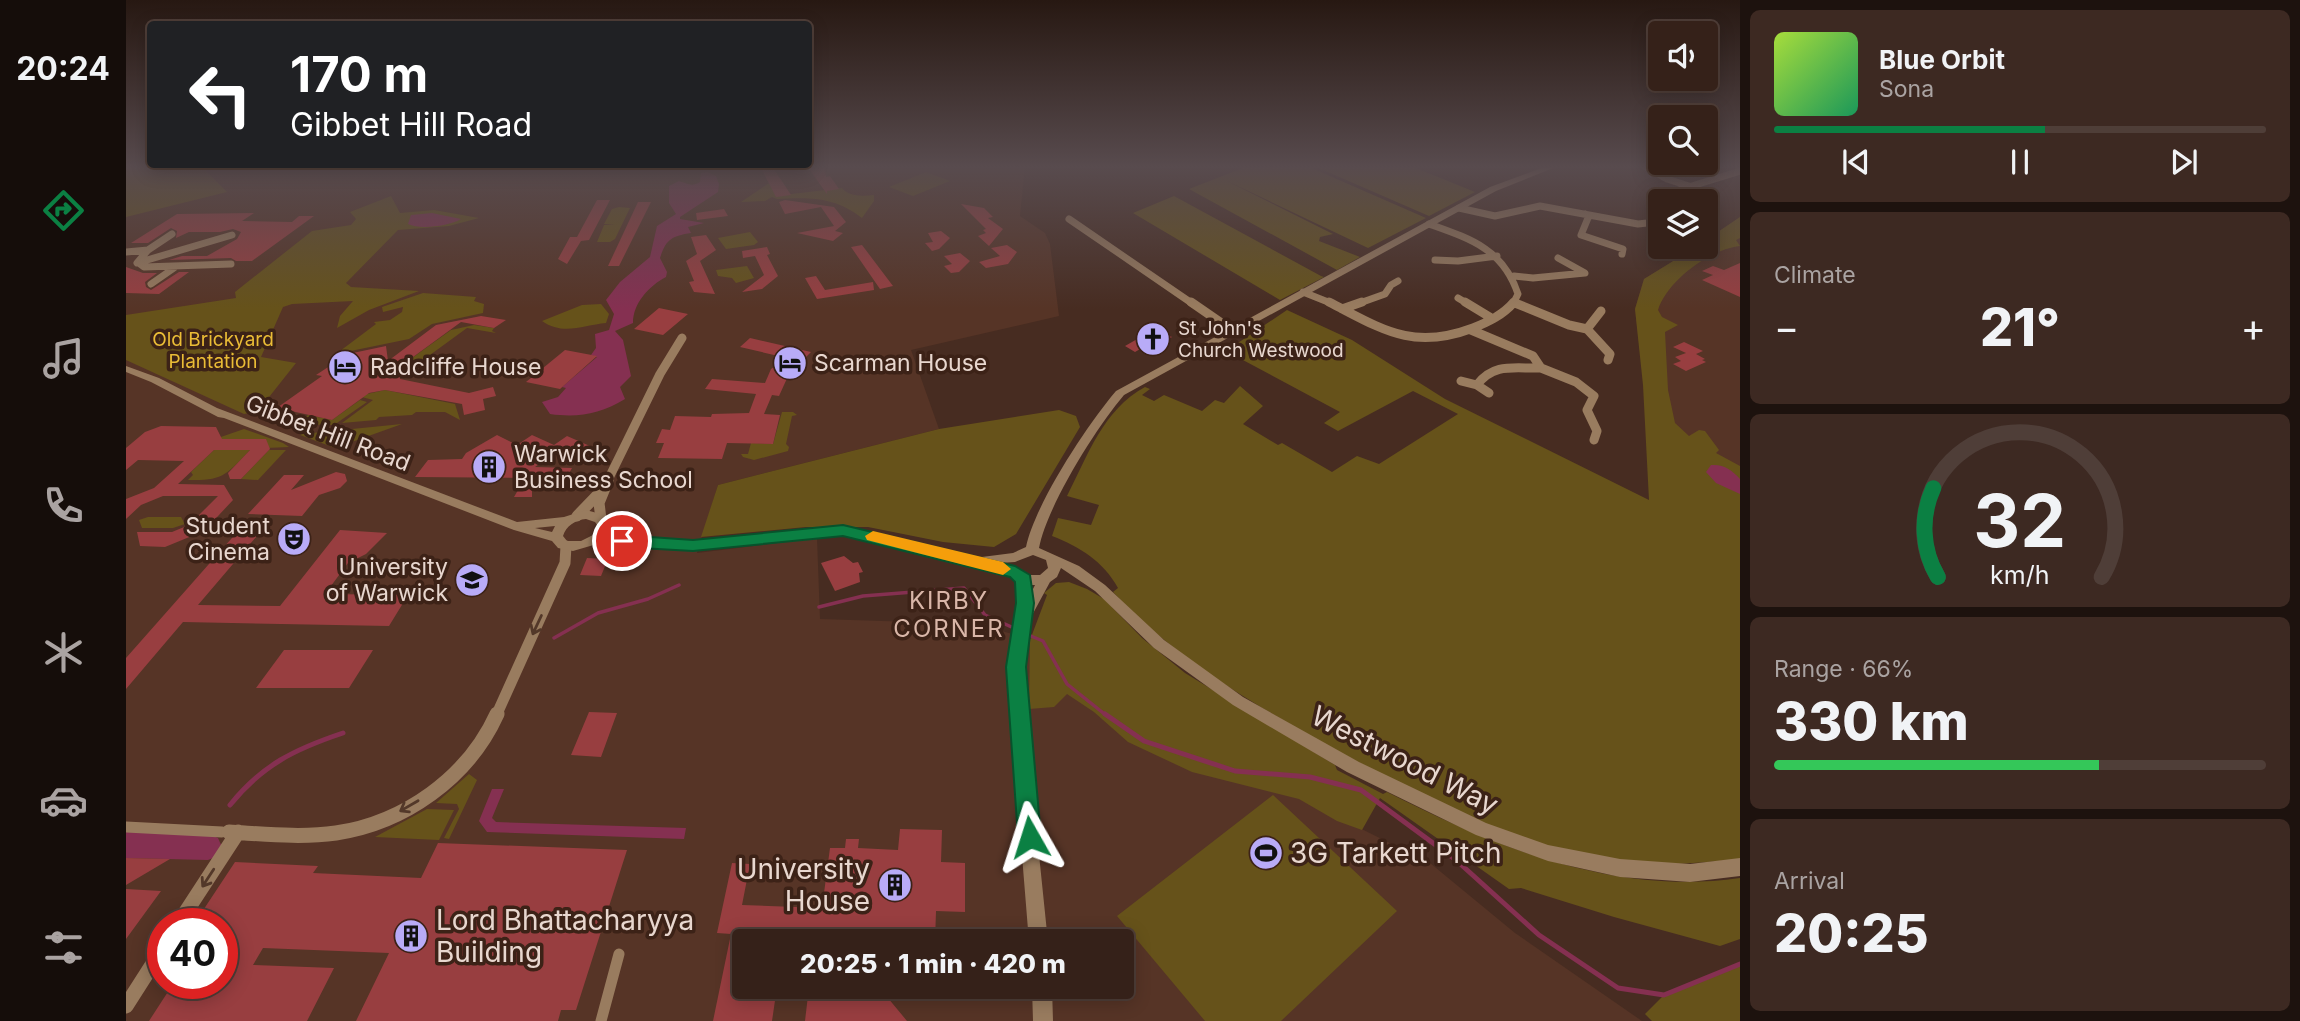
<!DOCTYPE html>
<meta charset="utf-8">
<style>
body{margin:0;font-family:Inter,sans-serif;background:#3d2922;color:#f1f3f6;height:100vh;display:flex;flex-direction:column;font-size:26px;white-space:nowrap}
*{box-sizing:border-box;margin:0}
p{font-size:23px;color:#aaa3a2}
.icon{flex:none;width:38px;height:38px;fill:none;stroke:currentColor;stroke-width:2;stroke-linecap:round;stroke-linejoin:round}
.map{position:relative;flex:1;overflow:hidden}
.details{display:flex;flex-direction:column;gap:10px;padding:10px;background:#1d120e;width:560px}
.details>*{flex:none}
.hud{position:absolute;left:21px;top:21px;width:665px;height:147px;border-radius:7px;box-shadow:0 4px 18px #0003,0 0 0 2px #4f3e38;background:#202124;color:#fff;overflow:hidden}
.fabs{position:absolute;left:1522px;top:21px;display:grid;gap:14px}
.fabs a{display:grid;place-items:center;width:70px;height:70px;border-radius:7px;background:#352119;box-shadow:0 4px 18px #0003,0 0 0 2px #4f3e38;font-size:35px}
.speed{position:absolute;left:21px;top:908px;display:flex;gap:14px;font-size:35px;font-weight:700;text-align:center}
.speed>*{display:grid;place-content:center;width:91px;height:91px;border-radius:50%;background:#352119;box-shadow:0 4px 18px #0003,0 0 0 2px #4f3e38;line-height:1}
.speed .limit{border:10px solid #d22;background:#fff;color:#111}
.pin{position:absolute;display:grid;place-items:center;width:60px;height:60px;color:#fff;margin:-30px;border:4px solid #fff;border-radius:50%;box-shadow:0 2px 7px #0007}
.me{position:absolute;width:77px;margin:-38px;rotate:354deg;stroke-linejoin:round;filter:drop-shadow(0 0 5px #0008)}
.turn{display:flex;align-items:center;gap:24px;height:147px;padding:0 28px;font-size:32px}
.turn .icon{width:91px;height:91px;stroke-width:2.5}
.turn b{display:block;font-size:49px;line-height:60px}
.big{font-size:52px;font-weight:800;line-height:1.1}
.details .widget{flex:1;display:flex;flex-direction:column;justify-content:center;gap:10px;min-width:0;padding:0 24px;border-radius:10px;background:#3d2922}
.details .dial{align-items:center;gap:0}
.dial svg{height:182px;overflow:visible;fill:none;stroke:#4f3e38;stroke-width:7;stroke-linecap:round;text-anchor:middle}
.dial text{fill:#f1f3f6;stroke:none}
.song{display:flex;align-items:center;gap:21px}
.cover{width:84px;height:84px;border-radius:10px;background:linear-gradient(135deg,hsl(80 70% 55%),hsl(150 70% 35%))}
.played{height:7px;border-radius:4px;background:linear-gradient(90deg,#0b8043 55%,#4f3e38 55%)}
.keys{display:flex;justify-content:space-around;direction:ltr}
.heat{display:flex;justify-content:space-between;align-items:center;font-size:38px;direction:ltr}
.charge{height:10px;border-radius:5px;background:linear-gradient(90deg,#34c759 66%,#4f3e38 0)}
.trip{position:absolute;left:606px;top:929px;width:402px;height:70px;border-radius:7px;background:#352119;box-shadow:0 4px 18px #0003,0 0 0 2px #4f3e38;font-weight:800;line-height:70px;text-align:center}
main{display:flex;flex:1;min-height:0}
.tab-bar{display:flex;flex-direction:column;width:126px;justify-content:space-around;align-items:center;background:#150d0a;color:#aaa3a2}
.tab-bar .icon{width:49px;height:49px}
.tab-bar .active{color:#0b8043}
.tab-bar b{font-size:32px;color:#f1f3f6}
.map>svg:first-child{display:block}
.built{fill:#563426;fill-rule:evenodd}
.green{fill:#66521a}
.water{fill:#853051}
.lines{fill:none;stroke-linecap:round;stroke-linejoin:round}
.stream-far1{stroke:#853051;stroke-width:3.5}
.stream{stroke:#853051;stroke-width:5}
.river{fill:#853051;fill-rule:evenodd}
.building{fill:#983e40}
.pedestrian{stroke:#997c5f;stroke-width:11}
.minor-far3{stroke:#997c5f;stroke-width:7}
.minor-far2{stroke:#997c5f;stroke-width:9}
.minor-far1{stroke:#997c5f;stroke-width:11}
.minor{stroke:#997c5f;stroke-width:15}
.tertiary{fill:#997c5f;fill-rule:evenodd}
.oneway{stroke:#533829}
.route{fill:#0b8043;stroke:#07532c;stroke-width:2}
.slow{fill:#f59e0b}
.labels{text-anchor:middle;stroke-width:7;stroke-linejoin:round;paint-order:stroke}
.far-poi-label{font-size:19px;fill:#e8d7cf;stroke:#3c2217;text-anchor:start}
.far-park-label{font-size:19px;fill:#eabc36;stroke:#3c2217}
.poi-label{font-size:23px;fill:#e8d7cf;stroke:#3c2217;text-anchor:start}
.street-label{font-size:23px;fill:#e8d7cf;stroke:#3c2217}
.neighbourhood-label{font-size:24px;letter-spacing:2px;fill:#d9b6a8;stroke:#3c2217}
.near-street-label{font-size:28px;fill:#e8d7cf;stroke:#3c2217}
.near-poi-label{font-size:28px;fill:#e8d7cf;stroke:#3c2217;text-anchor:start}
</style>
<main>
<nav class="tab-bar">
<b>20:24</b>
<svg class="icon active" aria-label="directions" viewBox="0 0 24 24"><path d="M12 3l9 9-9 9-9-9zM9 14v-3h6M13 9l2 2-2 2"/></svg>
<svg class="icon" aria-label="music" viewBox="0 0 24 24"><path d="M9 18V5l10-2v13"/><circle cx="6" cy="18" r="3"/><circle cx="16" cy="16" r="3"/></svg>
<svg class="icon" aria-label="phone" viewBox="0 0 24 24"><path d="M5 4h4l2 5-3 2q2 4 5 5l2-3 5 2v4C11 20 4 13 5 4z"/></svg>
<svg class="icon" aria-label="climate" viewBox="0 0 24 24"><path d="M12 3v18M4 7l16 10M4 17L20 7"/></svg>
<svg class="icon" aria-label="car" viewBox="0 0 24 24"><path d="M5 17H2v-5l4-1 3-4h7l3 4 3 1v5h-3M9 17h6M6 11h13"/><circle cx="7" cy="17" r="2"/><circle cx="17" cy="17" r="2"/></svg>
<svg class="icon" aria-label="filters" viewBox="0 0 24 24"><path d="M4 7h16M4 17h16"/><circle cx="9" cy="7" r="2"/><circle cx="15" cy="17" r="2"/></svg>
</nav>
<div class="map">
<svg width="1614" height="1021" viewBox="0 0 1614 1021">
<rect width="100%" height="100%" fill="#472c21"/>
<path class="built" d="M0 166H899L894 216 919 233 924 244 933 316 785 350 813 429 592 485 571 553 691 538 694 619 850 624 908 640 1149 786 1304 863 1389 933 1516 1021H0ZM37 924H96V984H37ZM618 942H996V987H618Z
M1614 217V469L1522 422 1509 309 1518 279 1570 247H1580V240Z"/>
<path class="green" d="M0 166H75L101 192 0 217Z
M1122 166H1181L1300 218 1242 248 1099 180 1207 234 1194 237 1193 241 1234 257 1211 270 1063 189Z
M1188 166H1285L1349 192 1303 216Z
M800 172 824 181 787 196 763 187Z
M643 183 648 192 657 195 716 188C723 197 736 196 748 195V201L736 218C709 197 685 197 651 199L646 197 639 201 615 202Z
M265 196 274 213 308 210 353 218 323 226 272 230 220 283 225 287 293 291 243 310 211 328 214 316 227 301 166 304 157 307 135 357 170 363 132 411 118 414 0 360V315L110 298 109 292 186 231 225 225 230 219 224 212Z
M1048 196 1195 276 1198 277 1154 300 1007 213Z
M493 207 504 208 489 239 484 242H471L478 225H489L478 224 486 209Z
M1614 217V238L1610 240 1614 246C1584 249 1541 281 1532 310L1536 317 1552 325 1539 332 1542 390 1549 423 1563 436 1573 430 1579 431 1593 450 1590 453 1614 466V859C1558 865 1505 868 1450 854 1369 834 1294 795 1221 756 1136 709 1053 663 987 592L992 588C977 561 954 547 926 536L932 518 965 525 973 505 941 496C962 455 977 410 1019 387L1024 389 1016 395 1028 401 1038 395 1076 411 1089 400 1098 403 1114 386 1137 406 1117 424 1152 445 1156 443 1206 472 1231 456 1253 464 1332 414 1287 391 1212 431 1198 423 1214 412 1100 351 1161 310 1226 340 1319 399 1523 500 1517 385 1509 309 1518 279 1570 247H1580V240Z
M624 232 632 242 628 245 600 249 592 238Z
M621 266 628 278 610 283 606 278 592 276 590 270Z
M297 293 350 297 348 301 358 304 357 313 306 324 283 339 210 354 250 324 248 322 264 320 276 312 277 307 257 312 256 307Z
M475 304 483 314 480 323C458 325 437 336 416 321L456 305Z
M348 325 368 328 366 331 370 333 341 328 293 363 272 368 325 330Z
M259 390 329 404 334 420 319 412H290L286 415 253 417 250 420 216 423 247 400 232 396Z
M234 400 241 402 208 425 171 424 182 415 206 420Z
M933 410 950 416 954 427 890 534 868 547 817 542 742 527H680L575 537 592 485 813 429Z
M656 412H667L671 415 666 416 660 444 663 447 662 451 628 460 617 457 615 454H622L625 443 647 444Z
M276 424 209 448 174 435 176 434Z
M118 429 157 443 163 447 140 448 141 442 135 439H89Z
M88 450H124C100 475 97 481 62 480L67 475 65 472Z
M143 450H160L132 480 115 479Z
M22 517H55L59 524 47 528H16L13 520Z
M943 582 961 589 978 599 1016 638 1059 673 1209 765 1211 770 1257 794 1261 792C1371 848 1489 896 1614 878V939L1594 946 1488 917 1395 888 1383 889 1254 798 1236 830 1211 821 1173 799 1066 772 1002 742 968 712 941 694 928 707 903 709 904 640 921 595 918 593 930 583Z
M343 774 351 780 323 839 318 838 333 809 331 804 310 803Z
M1147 795 1271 911 1155 1021H1079L991 916Z
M301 809 328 810 313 840 249 837Z
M1614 964V1021H1526L1519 1014 1538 995Z"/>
<path class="water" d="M581 172 590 176 593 184 592 192 554 217V219L578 223 562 227 565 233C546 236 540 239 534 258L541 272 540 277C523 286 507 303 507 323L489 331 497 340 505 376 494 387 499 399C474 414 452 418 424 414L416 402 432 397 440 388 436 387 471 357 465 355 470 348 469 334 483 330 488 314 480 300 494 282 524 257 531 226 550 214 543 203V186L553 181C562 184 566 187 574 182L575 173Z
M306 213 335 219C323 226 294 230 282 224L285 215Z
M1585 465C1598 464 1606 470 1614 479V494L1590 483 1580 472Z
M366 789H378L366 818 370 822 560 828 558 839 361 832 353 821Z"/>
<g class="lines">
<path class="stream-far1" d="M693 607 737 596 838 588 859 615 890 629
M900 634 917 641 941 684 981 716
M428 638 472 613 522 599 553 585"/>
<path class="stream" d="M979 714 1018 741 1109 771 1184 777 1235 790 1330 860 1413 935 1492 988 1538 995 1614 964
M104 805C136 765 169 749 217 733
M82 847H96"/>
<path class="river" d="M0 832 82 834 92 838 96 847 92 856 82 860 0 858Z"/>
</g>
<path class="building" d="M634 166H646L665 195 650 197Z
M681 166H699L700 177 704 176 713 189 701 191V194Z
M471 200H484L463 240 455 241 441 264 432 259 444 237H451Z
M659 200 708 207 720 222 709 231 717 233 707 241 671 233 708 226 695 207 659 214 653 202Z
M512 202H525L493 266H482Z
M835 204 858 208 867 217 862 218 877 229 863 246 852 236 860 233 857 230 860 229Z
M598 209 602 216 571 220 570 213Z
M128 213 116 221 166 222 173 216H188L126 261H110L105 258 43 260 56 256H81L111 239 115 232 107 229 94 232H63L50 238 51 231 45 228 22 243H5L51 214Z
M815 231 824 238 813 249 806 251 799 243 807 242 802 233Z
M580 235 590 250 574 261 589 294 568 292 563 282 568 281 560 261 571 254 565 237Z
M736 245 767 286 754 289 725 247Z
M881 245 891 252 882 264 860 268 853 262 874 256 865 248Z
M641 247 644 254 641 255 652 276 636 289 616 292 638 275 629 256 617 258 616 251Z
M834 253 844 261 833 272 825 273 818 266 826 264 818 256Z
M1614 263V297L1576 280 1587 275 1576 271 1587 266 1598 270Z
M0 267 17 273H31L19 282 20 287 25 290 53 272H63L33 294 0 293Z
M690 276 699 290 747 282 748 290 691 299 679 278Z
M533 308 562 314 537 335 508 329Z
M355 316 380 320 368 328 335 322 272 368 274 379 343 393 367 387 370 396 357 399 359 410 338 415 336 404 259 390 243 393 206 420 165 411 159 415 145 412 196 376 190 375 222 354 260 346 262 361 310 325Z
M1025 327 1046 337 1034 344 1028 341 1009 352 999 346 1020 334 1016 332Z
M624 338 685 352 663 374 653 396 646 395 638 414 654 415 647 444 601 443 596 459 532 458 538 443H530L536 429 544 430 549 416 585 417 586 414 623 413 630 394 579 389 586 379 639 383 645 369 661 358 614 347Z
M1558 342 1577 351 1570 354 1579 359 1576 360 1580 362 1560 371 1547 364 1555 361 1549 357 1560 353 1547 347Z
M439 350 471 356 434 389 400 382Z
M35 426 90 427 96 439H140L144 449 115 479H104L102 473 124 450H88L52 484 98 485 107 500 78 531 39 547 14 546 11 532H46L63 525 92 496H37L15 505 0 519V499L28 488 58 461 12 460 0 470V448L19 432Z
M371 435 391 445 406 435 428 445 441 436 464 446 447 458 432 450 409 467 446 468 440 479H431L420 487 406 488V497H388L399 478 289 477 302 460 336 459 340 453Z
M210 472 219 474 221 481 214 488 193 495 176 516 122 514 158 475H178L165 490Z
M113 530H136L72 605 154 606 214 530 261 533 240 554 222 563 199 594 282 595 263 626 57 622 0 689V658Z
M718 556 727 563 732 562 737 572 733 573 734 582 709 591 695 563Z
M461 558 482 559 475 576 454 575Z
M158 650H247L223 688H130Z
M463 712 491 713 475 757 445 755Z
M774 829 816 830 815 862 839 863V912L810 911 809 942H618V987H651L646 1021H587L605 934 591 933 606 863 624 864 616 905 696 908 704 848H719L720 839H733L732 848 772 850Z
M312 843 501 850 450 1010H435L432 1021H230L263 953 137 948 127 965 208 968 181 1021H23L47 984H96V924H68L109 862 192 866 187 873 295 878Z
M0 858 44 859 0 885Z
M0 889 35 891 0 939Z
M683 987H757V992L781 1021H679Z"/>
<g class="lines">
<path class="pedestrian" d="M0 827 96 832
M475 1021 493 954"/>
<path class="minor-far3" d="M1518 166 1541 179 1563 186
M1540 201V194L1614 171
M1333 208 1369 216 1414 206 1512 224 1521 223 1530 216
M1459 214 1462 218 1455 235 1497 249 1496 254
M943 219 1067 304
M1303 224C1345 239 1377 249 1392 294L1387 304
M46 234 22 250 11 263 106 235
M0 252 22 250
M1309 260 1332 261 1371 256
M14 264 18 267 105 264
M1388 276 1407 278 1459 273 1432 258
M25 284 48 268
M1177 292 1207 304
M1332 298 1342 304
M1231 304 1259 294 1265 285 1272 281"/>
<path class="minor-far2" d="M1065 302 1107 331
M1203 302C1256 329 1286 351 1347 328 1362 322 1377 315 1388 302
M1339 302 1367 319
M1389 303 1443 325 1461 329 1484 354 1482 360
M1216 309 1236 302
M1461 329 1475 311
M1345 330 1407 356 1415 368 1450 382 1468 396 1461 410 1471 431 1468 440
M1335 381 1351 385 1363 393
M1351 385C1368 362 1390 369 1415 368
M481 482 534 374 556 338"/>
<path class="minor-far1" d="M451 516 476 490
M475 519 473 503 482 481
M370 716 439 563 440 546"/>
<path class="minor" d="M103 832C138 834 175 838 210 833 278 823 342 778 371 714
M52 924 112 832
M0 1006 37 948"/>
<path class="tertiary" d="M1421 166H1432L1370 191 998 395C970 428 921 506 913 548L953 566 979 585 1038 640 1117 697 1233 762 1360 823 1422 845 1494 859 1564 864 1614 858V876L1564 882 1494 877 1422 861 1350 835 1221 772 1107 705 1028 648 969 591 935 568 931 577 924 582 904 619 899 680 903 757 922 942H903L883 695 891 592 890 580 885 576 717 535 567 550 516 545 471 544 447 551 432 548 426 541 388 530 98 418 92 417 25 382 0 372V366L33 378 91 408 391 522 438 517 460 510 471 513 478 516 482 523 517 537 567 542 717 527 848 558 887 553 900 547C909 504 961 425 990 391L1364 187ZM460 519 469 522 474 529 493 536H481L479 532 475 531 455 541H441L437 536C440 526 449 520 460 519ZM429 526 426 532 409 528ZM907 555 920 560 922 568 914 575H904L894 569 873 563 889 562ZM904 585H909L905 593V592Z
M906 987H926L927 1021H907Z"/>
</g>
<defs><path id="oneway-shaft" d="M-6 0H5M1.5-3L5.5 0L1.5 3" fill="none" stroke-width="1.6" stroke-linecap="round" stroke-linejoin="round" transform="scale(1.75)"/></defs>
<g class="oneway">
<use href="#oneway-shaft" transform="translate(411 625) rotate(115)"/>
<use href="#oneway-shaft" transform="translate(283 806) rotate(150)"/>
<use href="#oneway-shaft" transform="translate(82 878) rotate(123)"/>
</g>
<linearGradient id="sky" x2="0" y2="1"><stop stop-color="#271812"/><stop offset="0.54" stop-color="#584b4e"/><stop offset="1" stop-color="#584b4e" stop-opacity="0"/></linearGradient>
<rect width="1614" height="309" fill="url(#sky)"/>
<path class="route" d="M717 525 889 566 904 575 908 603 900 667 915 837 912 845 904 848 896 845 892 837 880 667 890 603 889 582 884 577 717 536 567 551 496 547 488 541 496 535 567 540Z"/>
<path class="slow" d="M747 531 877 562 885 569 877 575 741 540 739 536Z"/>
<defs>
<g id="church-disc" transform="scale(1.75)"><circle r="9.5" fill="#b8abf7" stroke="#3c2217"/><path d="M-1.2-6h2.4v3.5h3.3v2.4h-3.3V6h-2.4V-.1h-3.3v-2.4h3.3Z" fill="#111"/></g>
<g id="hotel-disc" transform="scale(1.75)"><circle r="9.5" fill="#b8abf7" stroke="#3c2217"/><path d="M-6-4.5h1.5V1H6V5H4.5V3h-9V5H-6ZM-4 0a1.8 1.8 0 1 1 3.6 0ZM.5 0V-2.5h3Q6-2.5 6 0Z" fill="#111"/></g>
<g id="building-disc" transform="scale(1.75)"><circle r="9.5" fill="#b8abf7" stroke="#3c2217"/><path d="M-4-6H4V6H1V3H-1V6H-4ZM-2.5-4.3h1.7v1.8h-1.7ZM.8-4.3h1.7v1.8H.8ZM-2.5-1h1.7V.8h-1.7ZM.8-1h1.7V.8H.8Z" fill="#111"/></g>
<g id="theatre-disc" transform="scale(1.75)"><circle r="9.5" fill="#b8abf7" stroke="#3c2217"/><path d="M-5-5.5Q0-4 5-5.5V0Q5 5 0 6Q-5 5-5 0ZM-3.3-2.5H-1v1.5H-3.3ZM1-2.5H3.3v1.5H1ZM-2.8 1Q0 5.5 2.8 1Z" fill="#111"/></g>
<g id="university-disc" transform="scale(1.75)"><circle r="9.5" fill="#b8abf7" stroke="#3c2217"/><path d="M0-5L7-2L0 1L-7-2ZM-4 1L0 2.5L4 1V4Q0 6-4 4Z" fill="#111"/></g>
<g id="stadium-disc" transform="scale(1.75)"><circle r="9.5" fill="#b8abf7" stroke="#3c2217"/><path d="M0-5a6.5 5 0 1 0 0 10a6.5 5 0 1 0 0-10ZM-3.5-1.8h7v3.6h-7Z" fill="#111"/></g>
</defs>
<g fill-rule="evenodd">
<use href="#church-disc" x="1027" y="339"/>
<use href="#hotel-disc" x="664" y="363"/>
<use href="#hotel-disc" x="219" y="367"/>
<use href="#building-disc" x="363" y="467"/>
<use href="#theatre-disc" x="168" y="539"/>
<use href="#university-disc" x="346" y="580"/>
<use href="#stadium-disc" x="1140" y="853"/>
<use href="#building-disc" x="769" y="885"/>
<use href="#building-disc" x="285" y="936"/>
</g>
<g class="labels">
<g class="far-poi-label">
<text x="1052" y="335">St John's<tspan x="1052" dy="22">Church Westwood</tspan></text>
</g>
<g class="far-park-label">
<text x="87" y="346">Old Brickyard<tspan x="87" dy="22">Plantation</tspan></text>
</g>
<g class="poi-label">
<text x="688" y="371">Scarman House</text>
<text x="244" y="375">Radcliffe House</text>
<text x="388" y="462">Warwick<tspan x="388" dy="26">Business School</tspan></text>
<text x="144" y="534" text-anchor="end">Student<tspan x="144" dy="26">Cinema</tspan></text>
<text x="322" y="575" text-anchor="end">University<tspan x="322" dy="26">of Warwick</tspan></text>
</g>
<g class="street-label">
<text transform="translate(202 433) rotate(21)" y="8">Gibbet Hill Road</text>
</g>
<g class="neighbourhood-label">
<text x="823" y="609">KIRBY<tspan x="823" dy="28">CORNER</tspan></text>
</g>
<g class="near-street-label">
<text transform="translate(1279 760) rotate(27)" y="10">Westwood Way</text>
</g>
<g class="near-poi-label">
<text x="1164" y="863">3G Tarkett Pitch</text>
<text x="744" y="879" text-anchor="end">University<tspan x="744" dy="32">House</tspan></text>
<text x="310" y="930">Lord Bhattacharyya<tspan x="310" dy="32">Building</tspan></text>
</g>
</g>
</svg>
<div class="fabs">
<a><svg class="icon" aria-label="sound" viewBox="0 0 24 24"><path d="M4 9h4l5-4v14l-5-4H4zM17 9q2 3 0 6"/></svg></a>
<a><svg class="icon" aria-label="search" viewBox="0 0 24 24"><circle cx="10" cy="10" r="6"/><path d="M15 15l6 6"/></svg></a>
<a><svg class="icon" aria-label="layers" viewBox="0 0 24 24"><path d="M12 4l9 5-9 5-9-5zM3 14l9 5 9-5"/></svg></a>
</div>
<div class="speed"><div class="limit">40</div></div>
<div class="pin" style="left:496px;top:541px;background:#d93025"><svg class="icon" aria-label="arrive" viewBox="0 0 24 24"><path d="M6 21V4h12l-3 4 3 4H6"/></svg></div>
<svg class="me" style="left:904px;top:837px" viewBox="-20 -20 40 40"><path d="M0-17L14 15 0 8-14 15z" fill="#0b8043" stroke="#fff" stroke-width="4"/></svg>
<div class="trip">20:25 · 1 min · 420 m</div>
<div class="hud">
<div class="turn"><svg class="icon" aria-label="left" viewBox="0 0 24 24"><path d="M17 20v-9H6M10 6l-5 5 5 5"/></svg><div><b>170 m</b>Gibbet Hill Road</div></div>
</div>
</div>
<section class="details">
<div class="widget">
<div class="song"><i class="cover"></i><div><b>Blue Orbit</b><p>Sona</p></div></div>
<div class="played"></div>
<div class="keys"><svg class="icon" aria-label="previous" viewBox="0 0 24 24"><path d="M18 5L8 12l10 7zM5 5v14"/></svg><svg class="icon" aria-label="pause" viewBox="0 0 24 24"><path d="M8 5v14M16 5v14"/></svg><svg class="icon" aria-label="next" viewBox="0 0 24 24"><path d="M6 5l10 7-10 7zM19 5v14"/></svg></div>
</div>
<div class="widget"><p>Climate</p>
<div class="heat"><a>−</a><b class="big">21°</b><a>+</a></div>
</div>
<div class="widget dial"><svg viewBox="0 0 100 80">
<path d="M14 69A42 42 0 1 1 86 69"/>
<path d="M14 69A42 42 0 0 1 12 30" stroke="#0b8043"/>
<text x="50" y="56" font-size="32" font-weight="700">32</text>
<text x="50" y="72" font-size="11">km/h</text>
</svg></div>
<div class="widget"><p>Range · 66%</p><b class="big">330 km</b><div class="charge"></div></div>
<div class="widget"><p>Arrival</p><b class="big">20:25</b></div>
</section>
</main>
